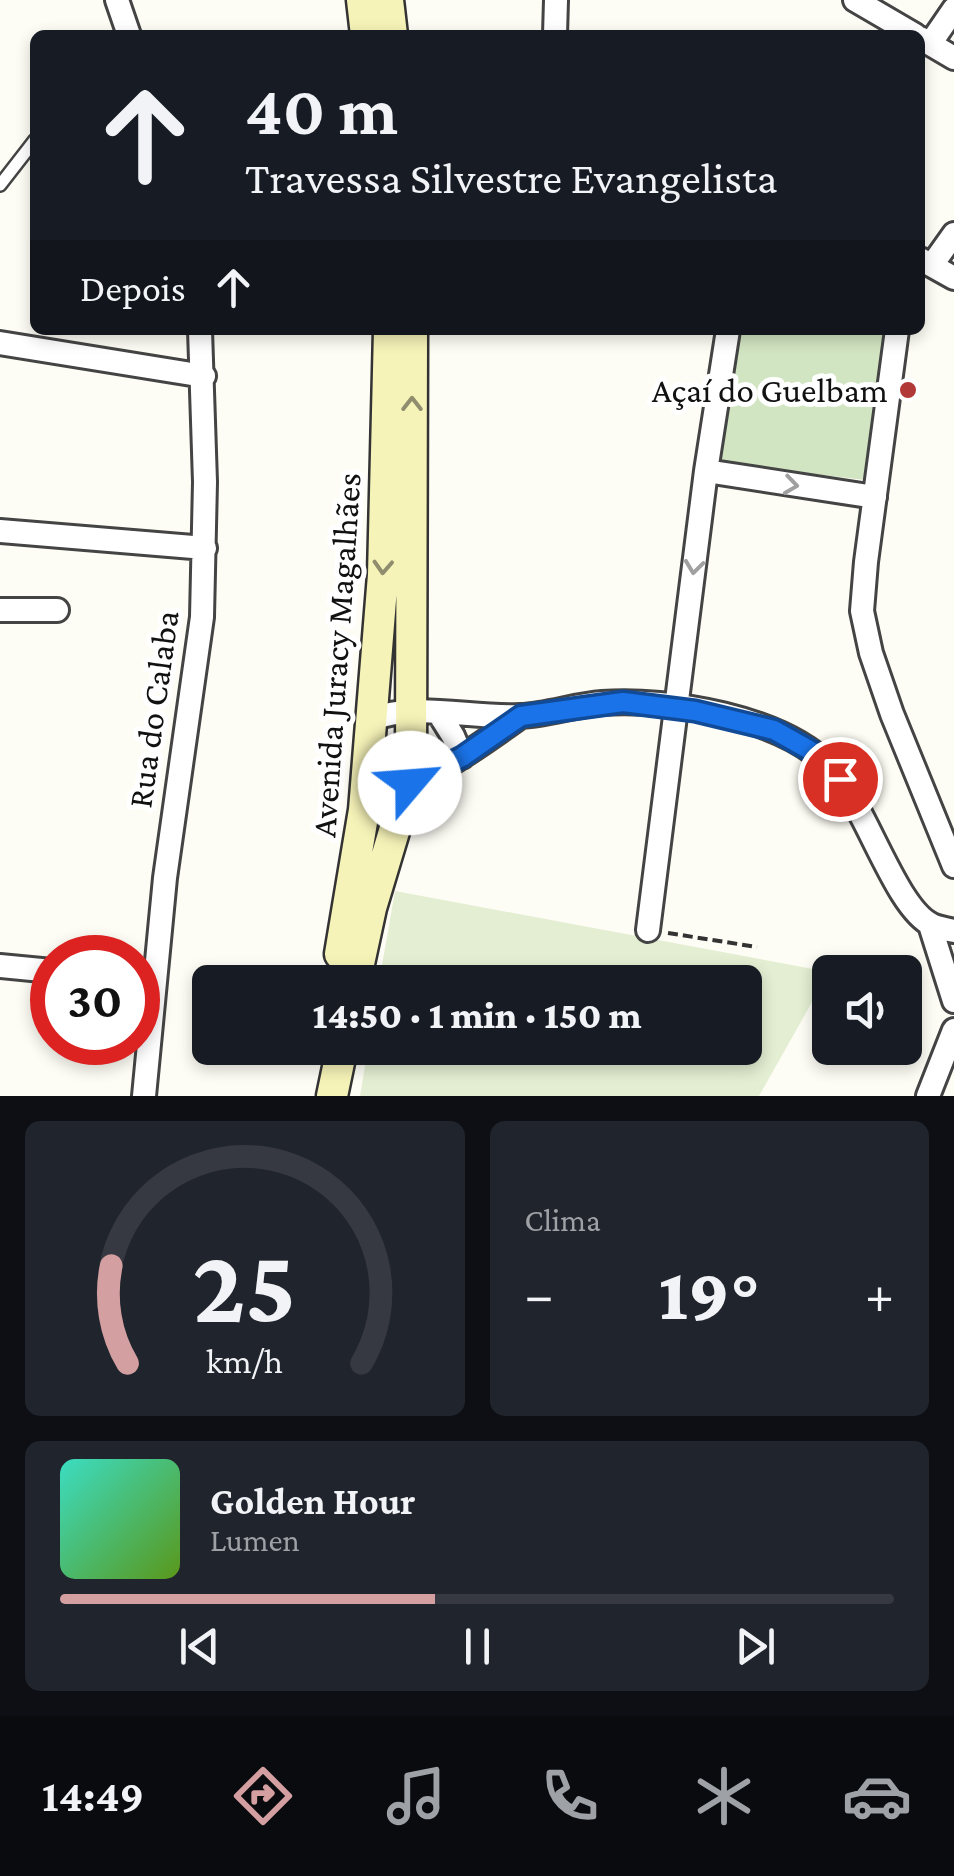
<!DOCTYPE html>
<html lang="pt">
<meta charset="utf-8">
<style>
body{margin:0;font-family:"Crimson Pro",serif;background:#20242c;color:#f1f3f6;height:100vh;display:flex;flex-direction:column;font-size:38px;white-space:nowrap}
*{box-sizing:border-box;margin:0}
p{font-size:32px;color:#9ea1a6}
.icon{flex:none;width:55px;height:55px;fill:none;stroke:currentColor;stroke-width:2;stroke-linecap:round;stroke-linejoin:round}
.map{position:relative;height:1096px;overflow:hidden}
.details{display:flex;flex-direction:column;gap:25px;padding:25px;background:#0d0f14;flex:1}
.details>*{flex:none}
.banner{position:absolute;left:30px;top:30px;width:895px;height:305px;border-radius:15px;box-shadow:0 5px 15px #0003;background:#171b24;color:#f1f3f6;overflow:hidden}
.buttons{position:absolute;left:812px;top:955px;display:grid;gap:20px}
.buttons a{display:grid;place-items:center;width:110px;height:110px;border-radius:15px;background:#171b24;box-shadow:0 5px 15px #0003;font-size:50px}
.speed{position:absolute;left:30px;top:935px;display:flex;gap:20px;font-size:50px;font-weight:700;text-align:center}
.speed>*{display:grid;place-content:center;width:130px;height:130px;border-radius:50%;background:#171b24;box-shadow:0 5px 15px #0003;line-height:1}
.speed .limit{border:15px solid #d22;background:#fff;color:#111}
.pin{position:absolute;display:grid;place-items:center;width:85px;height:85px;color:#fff;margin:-42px;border:5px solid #fff;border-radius:50%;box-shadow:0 2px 10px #0007}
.me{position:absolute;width:110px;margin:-55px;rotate:63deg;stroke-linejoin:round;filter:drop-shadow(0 0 8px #0008)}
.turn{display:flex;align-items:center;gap:35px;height:210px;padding:0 50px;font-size:45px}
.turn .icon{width:130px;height:130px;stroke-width:2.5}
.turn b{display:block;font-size:70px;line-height:85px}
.then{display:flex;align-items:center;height:95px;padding:0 50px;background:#0003;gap:20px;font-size:38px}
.big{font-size:75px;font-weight:800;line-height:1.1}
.details .card{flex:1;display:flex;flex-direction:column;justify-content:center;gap:15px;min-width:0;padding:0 35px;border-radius:15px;background:#20242c}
.details .dial{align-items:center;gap:0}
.dial svg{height:260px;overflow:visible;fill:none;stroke:#363941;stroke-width:7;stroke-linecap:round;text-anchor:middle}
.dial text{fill:#f1f3f6;stroke:none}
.song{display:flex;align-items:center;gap:30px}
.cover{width:120px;height:120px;border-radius:15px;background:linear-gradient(135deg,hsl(170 70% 55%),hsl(90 70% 35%))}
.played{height:10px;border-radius:5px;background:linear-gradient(90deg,#d49fa0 45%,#363941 45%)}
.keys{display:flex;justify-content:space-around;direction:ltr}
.heat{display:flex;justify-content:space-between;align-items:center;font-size:55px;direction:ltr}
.details .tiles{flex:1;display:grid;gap:25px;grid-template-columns:1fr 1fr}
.card:last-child{grid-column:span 2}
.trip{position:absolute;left:192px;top:965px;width:570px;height:100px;border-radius:15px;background:#171b24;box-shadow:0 5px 15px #0003;font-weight:800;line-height:100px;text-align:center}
.dock{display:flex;height:160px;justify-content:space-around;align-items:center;background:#090b0e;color:#9ea1a6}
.dock .icon{width:70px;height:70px}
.dock .selected{color:#d49fa0}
.dock b{font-size:45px;color:#f1f3f6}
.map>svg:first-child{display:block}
.green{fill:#d2e5c2}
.pitch{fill:#e3eed2}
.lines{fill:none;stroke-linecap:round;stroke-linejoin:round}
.lane-casing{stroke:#444;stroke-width:16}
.street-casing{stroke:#444;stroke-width:28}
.secondary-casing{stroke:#333;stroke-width:35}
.path{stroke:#333;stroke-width:4;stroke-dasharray:10 5;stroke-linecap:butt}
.lane{stroke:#fff;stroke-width:11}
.street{stroke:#fff;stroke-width:22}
.secondary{stroke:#f6f3b8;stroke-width:30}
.oneway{stroke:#8f8d6d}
.oneway2{stroke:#a0a0a0}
.route-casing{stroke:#114b97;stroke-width:25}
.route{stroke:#1a73e8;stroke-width:18}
.poi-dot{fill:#b13938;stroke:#fff;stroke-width:4}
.labels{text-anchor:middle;stroke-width:10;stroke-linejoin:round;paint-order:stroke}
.poi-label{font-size:35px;fill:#111;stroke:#fff;text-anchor:end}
.street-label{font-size:35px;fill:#111;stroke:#fff}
</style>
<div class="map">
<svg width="954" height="1096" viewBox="0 0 954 1096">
<rect width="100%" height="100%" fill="#fefdf5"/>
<path class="green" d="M740 330H883L874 481 718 463Z"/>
<path class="pitch" d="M395 891 829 972 759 1096H360L368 1048H745V982H379Z"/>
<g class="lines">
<g class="lane-casing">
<path id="lane" d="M0 185 35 140"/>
</g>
<g class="street-casing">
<path id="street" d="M117 0 129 35
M855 0 915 35
M555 35 556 0
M920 38 954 58
M930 44 954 9
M920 259 954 278
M932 265 954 234
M897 330 866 562 862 611 871 653 892 714 954 866
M0 343 204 376
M706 471 875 497
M0 531 205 548
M0 610H57
M438 712 453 736 462 757
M369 720C418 701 470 719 520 716 547 715 575 705 602 703 670 698 782 717 830 767 865 803 895 908 932 925 938 928 947 929 954 931
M367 762C377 771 395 785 410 783 432 780 500 731 521 716
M930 925 954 1001
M648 930 706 471 728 330
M0 966 52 971
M144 1096 165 878 202 617 205 482 200 330
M928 1096 954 1030"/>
</g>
<g class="secondary-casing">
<path id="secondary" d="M362 0 366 35
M388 0 392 35
M340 954 364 810 383 575 389 330
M355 982 371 908 411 775 412 330
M332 1096 342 1048"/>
</g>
<path class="path" d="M668 933 757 947"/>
<use href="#lane" class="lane"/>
<use href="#street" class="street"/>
<use href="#secondary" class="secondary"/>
</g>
<defs><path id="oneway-chevron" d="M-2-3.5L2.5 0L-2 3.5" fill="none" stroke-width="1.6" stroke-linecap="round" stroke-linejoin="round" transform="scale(2.5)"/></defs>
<g class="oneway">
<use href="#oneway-chevron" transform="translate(412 404) rotate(-90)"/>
<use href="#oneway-chevron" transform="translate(383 567) rotate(93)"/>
</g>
<g class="oneway2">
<use href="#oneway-chevron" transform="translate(791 485) rotate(8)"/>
<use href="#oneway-chevron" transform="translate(694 567) rotate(97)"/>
</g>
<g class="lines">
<g class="route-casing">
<path id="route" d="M410 783 462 757 521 716 623 702 695 711 774 730 813 752 840 779"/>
</g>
<use href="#route" class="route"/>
</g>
<circle class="poi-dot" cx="908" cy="390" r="10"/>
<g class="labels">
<g class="poi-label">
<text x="888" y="402">Açaí do Guelbam</text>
</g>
<g class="street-label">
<text transform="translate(336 655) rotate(-86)" y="12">Avenida Juracy Magalhães</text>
<text transform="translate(153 709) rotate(-82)" y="12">Rua do Calaba</text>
</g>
</g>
</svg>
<div class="buttons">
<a><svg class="icon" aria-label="sound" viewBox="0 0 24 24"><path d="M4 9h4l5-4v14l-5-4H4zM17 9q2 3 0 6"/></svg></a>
</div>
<div class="speed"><div class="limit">30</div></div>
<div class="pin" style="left:840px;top:779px;background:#d93025"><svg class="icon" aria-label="arrive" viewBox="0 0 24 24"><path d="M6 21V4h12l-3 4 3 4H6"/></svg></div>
<svg class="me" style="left:410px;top:783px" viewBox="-20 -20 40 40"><circle r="19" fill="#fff"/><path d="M0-13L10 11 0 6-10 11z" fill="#1a73e8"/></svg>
<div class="trip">14:50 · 1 min · 150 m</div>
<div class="banner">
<div class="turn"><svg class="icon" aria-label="ahead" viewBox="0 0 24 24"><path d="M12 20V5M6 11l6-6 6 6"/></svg><div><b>40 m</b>Travessa Silvestre Evangelista</div></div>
<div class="then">Depois<svg class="icon" aria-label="ahead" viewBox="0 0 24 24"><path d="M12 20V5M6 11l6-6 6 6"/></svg></div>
</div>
</div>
<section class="details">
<div class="tiles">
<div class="card dial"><svg viewBox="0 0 100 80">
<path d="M14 69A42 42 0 1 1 86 69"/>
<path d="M14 69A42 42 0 0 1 9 39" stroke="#d49fa0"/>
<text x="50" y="56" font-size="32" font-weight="700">25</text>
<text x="50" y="72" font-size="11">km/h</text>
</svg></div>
<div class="card"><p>Clima</p>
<div class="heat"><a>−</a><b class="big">19°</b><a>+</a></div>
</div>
<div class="card">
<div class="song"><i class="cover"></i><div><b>Golden Hour</b><p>Lumen</p></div></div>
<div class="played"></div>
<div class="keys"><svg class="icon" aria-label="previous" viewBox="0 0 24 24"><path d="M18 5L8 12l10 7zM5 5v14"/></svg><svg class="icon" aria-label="pause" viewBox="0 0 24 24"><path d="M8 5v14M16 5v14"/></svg><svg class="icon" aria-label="next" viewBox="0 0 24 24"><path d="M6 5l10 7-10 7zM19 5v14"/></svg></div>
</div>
</div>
</section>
<nav class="dock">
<b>14:49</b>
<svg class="icon selected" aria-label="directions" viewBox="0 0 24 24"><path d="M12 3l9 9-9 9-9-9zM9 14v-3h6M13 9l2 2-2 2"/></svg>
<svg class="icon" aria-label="music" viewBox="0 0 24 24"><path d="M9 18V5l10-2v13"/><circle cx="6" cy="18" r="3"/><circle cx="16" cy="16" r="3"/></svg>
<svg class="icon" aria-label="phone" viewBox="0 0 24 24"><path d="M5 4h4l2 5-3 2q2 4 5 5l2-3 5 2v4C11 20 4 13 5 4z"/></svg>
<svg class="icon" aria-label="climate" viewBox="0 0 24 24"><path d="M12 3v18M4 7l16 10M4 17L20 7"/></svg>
<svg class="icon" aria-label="car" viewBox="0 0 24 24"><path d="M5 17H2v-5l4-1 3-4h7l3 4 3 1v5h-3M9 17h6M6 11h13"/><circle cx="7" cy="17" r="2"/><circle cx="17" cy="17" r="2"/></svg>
</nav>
